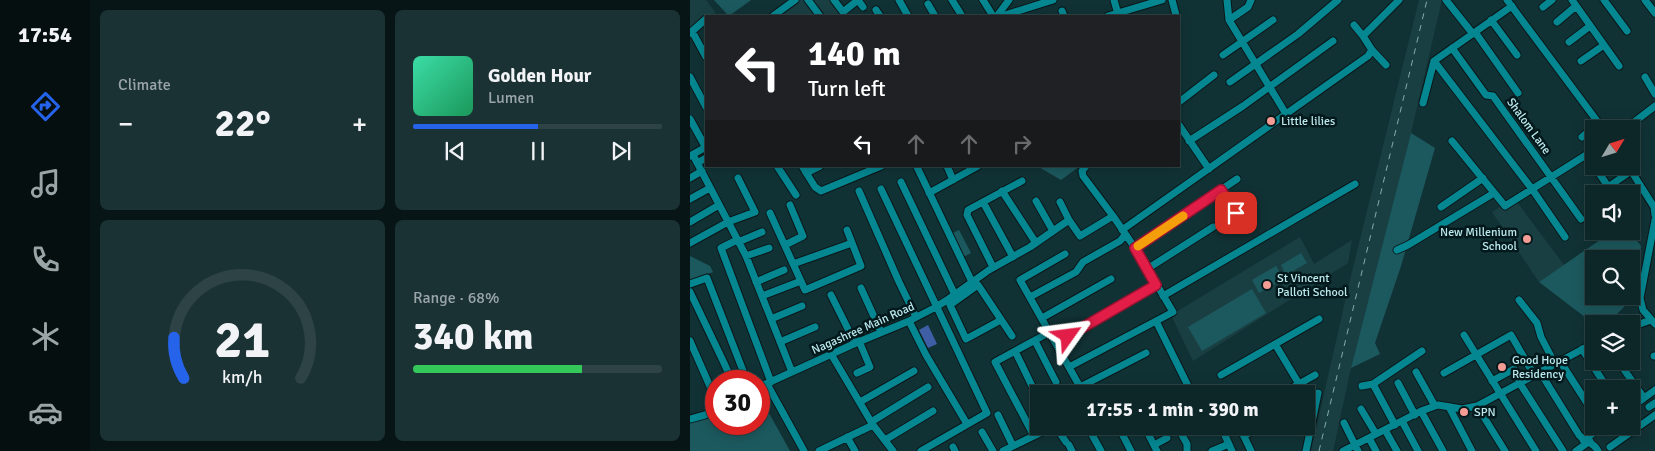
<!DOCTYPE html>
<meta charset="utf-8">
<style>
body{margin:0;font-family:Signika,sans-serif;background:#1b3234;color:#f1f3f6;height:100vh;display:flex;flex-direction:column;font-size:19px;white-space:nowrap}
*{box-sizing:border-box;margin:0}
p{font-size:16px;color:#9aa5a8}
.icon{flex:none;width:28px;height:28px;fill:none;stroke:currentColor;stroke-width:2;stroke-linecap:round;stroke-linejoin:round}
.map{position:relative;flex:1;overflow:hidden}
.sheet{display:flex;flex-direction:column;gap:10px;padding:10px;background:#071516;width:600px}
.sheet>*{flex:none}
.guide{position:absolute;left:15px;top:15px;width:475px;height:152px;border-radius:0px;box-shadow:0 2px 12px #0003,0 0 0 1px #2d4345;background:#202124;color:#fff;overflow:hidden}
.needle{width:32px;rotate:52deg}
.controls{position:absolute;left:895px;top:120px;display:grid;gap:10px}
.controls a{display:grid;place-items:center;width:55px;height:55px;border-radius:0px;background:#0d2628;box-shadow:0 2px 12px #0003,0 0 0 1px #2d4345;font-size:25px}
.speed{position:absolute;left:15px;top:370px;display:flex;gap:10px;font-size:25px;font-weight:700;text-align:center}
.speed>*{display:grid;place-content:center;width:65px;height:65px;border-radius:50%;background:#0d2628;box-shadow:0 2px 12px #0003,0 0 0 1px #2d4345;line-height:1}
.speed .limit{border:8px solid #d22;background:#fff;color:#111}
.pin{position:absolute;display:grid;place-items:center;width:42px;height:42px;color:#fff;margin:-21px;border-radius:10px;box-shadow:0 2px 8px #0006}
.me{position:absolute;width:55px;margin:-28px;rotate:59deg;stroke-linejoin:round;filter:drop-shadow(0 0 4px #0008)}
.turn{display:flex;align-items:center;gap:18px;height:105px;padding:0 20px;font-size:22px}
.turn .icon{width:65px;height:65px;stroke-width:2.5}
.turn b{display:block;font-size:35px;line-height:42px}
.lanes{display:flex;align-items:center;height:48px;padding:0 20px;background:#0003;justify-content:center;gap:25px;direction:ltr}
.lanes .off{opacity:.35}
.big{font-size:38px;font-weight:800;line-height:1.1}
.sheet .card{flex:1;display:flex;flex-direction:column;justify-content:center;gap:8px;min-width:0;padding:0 18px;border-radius:8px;background:#1b3234}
.sheet .dial{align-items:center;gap:0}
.dial svg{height:130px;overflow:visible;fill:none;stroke:#2d4345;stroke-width:7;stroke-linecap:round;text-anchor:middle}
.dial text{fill:#f1f3f6;stroke:none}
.song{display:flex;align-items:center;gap:15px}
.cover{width:60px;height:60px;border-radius:8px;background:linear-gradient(135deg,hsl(160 70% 55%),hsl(150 70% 35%))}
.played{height:5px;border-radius:2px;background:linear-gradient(90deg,#2563eb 50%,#2d4345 50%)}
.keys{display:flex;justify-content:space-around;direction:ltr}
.heat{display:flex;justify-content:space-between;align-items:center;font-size:28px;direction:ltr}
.charge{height:8px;border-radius:4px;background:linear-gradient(90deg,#34c759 68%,#2d4345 0)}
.sheet .tiles{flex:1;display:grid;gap:10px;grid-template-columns:repeat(2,1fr)}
.trip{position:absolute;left:340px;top:385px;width:285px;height:50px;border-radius:0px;background:#0d2628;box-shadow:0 2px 12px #0003,0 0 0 1px #2d4345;font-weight:800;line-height:50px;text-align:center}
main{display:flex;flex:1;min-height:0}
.tabs{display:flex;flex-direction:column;width:90px;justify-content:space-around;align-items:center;background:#050f10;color:#9aa5a8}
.tabs .icon{width:35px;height:35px}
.tabs .selected{color:#2563eb}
.tabs b{font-size:22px;color:#f1f3f6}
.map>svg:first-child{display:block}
.built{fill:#1a3f43}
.green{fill:#1c595e}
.water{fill:#3e5ea5}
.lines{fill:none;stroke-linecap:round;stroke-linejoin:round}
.minor-casing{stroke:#0a1719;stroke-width:9}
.minor{stroke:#048791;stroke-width:7}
.rail{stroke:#82abb0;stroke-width:1;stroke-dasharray:6 6;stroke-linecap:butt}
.route-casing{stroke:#92132f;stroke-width:12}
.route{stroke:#e11d48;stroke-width:9}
.slow{stroke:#f59e0b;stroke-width:9}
.poi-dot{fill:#f59c95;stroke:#03181b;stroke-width:2}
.labels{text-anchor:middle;stroke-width:5;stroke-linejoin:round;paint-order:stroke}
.poi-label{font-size:12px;fill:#bbe9ee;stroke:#03181b;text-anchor:start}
.street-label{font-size:12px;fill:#bbe9ee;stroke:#03181b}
</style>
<main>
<nav class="tabs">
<b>17:54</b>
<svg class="icon selected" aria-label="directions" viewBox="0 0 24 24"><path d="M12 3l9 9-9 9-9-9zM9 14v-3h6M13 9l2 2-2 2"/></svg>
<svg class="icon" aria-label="music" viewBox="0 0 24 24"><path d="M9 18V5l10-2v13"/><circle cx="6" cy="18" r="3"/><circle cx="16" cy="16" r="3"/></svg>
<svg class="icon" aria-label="phone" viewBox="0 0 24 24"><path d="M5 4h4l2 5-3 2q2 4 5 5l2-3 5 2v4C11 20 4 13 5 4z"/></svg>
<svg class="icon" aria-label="climate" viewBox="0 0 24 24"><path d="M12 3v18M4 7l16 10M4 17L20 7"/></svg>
<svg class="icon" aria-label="car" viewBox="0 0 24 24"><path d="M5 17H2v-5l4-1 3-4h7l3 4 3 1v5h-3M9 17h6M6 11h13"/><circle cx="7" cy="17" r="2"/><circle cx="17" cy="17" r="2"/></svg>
</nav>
<section class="sheet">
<div class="tiles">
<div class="card"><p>Climate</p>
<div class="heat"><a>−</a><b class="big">22°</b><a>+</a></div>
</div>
<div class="card">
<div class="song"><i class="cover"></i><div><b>Golden Hour</b><p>Lumen</p></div></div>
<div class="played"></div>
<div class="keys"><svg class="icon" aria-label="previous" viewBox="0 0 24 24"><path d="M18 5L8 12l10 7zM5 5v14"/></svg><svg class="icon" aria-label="pause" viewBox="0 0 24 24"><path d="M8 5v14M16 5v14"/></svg><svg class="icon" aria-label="next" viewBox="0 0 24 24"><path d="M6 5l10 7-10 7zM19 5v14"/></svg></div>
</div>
<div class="card dial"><svg viewBox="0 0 100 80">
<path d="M14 69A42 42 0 1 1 86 69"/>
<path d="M14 69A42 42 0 0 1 8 44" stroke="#2563eb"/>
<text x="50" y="56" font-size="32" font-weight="700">21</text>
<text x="50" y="72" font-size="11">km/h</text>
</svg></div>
<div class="card"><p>Range · 68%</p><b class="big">340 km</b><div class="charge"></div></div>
</div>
</section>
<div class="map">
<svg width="965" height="451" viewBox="0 0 965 451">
<rect width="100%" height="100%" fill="#113235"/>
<path class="built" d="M0 0H16L26 13 22 16H16L0 35Z
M108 0H140L153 16H95L92 12Z
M729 0H752L721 133 661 368 643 451H621L659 284Z
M827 202 874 265 849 282 802 212 813 205 816 210Z
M610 237 624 264 662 240 658 263 503 361 481 315Z"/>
<path class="green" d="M24 0H61L39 16H36V13Z
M721 133 745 148 711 266 685 343 690 354 661 368Z
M347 166H390L371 180Z
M269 230 281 253 273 257 261 234Z
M923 231H939L951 246 946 283 941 293V259H904V296H939L934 307 917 324H904L849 282Z
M611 253 617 263 596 275 591 265Z
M0 256 20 266 23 272 0 281Z
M586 266 594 279 569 293 562 280Z
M562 289 576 313 512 351 498 327Z
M69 395 100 451H0V423L26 415V424H69Z"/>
<path class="water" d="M238 325 247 344 238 348 229 330Z"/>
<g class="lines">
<g class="minor-casing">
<path id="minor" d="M118 0 130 16
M144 0 153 12 168 0
M168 0 173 7
M209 0 218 16
M262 0 272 16
M293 0 303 16
M424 0 428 14
M482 0 486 15
M537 0 539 20 596 114
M756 0 783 34
M817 0 913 129
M882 0 929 66
M914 0 937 31
M955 0 965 13
M238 4 245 16
M853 7 862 0
M186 10 190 16
M372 11 374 16
M83 16 105 0
M307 16 319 0
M312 16 363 0
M418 16 472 0
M539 20 558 7 561 0
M801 20 827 55
M867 22 886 6
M664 25 673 36
M785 32 828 93
M0 33 16 19
M3 33 16 57
M879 42 900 26
M762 48 796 95 803 96 891 219
M682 50 696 65
M533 55 583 20
M744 61 842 189 875 237
M891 61 914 45
M0 77 16 107
M955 77 965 94
M540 82 608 34 648 0
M489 102 524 75
M733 103 744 61 822 6
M0 119 16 148
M489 125 519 169
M935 129 965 106
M892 137 909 123
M499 141 553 106 643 41
M762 141 815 206 904 150
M3 155 56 256 102 372
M0 156 16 147
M7 163 16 158
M87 166 106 195
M112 166 125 187 131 191 191 166
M229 166 227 167 282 282
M257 166 263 180
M396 166 392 171 393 176 423 216
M938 166 964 207 965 215
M116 173 130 166
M909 173 923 194
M0 178 12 171
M211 182 265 295
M918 187 941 171
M191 189 297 413 231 451
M531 190 553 225
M169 191 209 282 226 317
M312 191 346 243
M239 193 288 166
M0 199 20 188
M346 201 363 231
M293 202 323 257
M370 202 379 220 390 236 423 216 445 248 483 312 379 367
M751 207 793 178
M80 213 115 290 171 266 157 230
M965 220 950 298 953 310 965 324
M0 222 29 205
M432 230 678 56 682 50 673 36 709 0
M47 240 31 248 81 382
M48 242 72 232
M0 243 38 222 65 212 48 178
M95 245 113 236 100 205
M445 248 547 179
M707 250 718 245 804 193
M375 254 330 280 394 394
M56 256 79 248
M103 264 162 243
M303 267 277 215 278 210 332 181
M457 269 523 227
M66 282 94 270
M0 284 17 278 57 381
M171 288 191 332
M270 291 274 295 260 305 276 339 311 320
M0 292 34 363 42 381
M141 295 165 343
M274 295 288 285 322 336
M72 296 111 281
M473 296 665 184
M340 297 386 272 393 262 430 241 435 235
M829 300 847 323 851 337 865 364
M352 318 421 279
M81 319 112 306
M219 321 236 355 277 424
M466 321 502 394
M941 327 961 320
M774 335 846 451
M0 341 26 400
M345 341 366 382
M90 342 125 327
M366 343 465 285
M585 344 609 384
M892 349 918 389
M325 351 342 386
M141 354 183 425 203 451
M964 356H965
M870 361 904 414
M928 361 954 398 941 407
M726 372 745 406
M850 372 889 435C895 442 904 442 908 451
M167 373 180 367 169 341
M754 373 821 335 844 375
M531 375 629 319
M802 381 824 369
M829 382 873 451
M708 383 725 415
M77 384 114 451
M683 384 705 425
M672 386 683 384 732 351
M69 387 166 343 219 321 246 307 257 300 299 270 340 247 379 220
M390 387 456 353
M469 392 470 394
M437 394 440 392
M591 394 625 375
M954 398 965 390
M170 402 224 371
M787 406 815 451
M759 407 782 451
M959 407 965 403
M671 409 686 434
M731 411 753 451
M308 415 323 446
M0 419 15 415 26 409
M712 421 728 451
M181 422 238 387
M654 423 668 451
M428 426 441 451
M454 426 467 451
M487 426 497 444V451
M549 426 561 451
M695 430 707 451
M400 431 411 451
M533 431 542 451
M292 432 303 451
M370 433 376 442
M344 436 305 362 360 332
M554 436 570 426
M157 437 165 451
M679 438 686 451
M195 440 243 411
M893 440 912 427
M379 445 382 451
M464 445 477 438
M263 447 265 451
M920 447 965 415
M129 451 183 425
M313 451 362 427 370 433 382 426
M522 451 539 444
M616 451 628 393 616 399
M653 451 731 411 748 405 772 409 787 406 904 343
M886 451 900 441"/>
</g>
<use href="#minor" class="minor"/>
<path class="rail" d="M629 451 737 0"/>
</g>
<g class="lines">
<g class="route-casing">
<path id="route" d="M378 336 466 285 445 248 531 190 546 213"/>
</g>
<use href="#route" class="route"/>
<path class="slow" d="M448 246 493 216"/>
</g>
<g class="poi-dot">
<circle cx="581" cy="121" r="5"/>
<circle cx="837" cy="239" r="5"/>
<circle cx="577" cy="285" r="5"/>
<circle cx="812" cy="367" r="5"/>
<circle cx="774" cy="412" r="5"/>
</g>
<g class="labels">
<g class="poi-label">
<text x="591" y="125">Little lilies</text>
<text x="827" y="236" text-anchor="end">New Millenium<tspan x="827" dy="14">School</tspan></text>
<text x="587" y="282">St Vincent<tspan x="587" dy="14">Palloti School</tspan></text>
<text x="822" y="364">Good Hope<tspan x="822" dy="14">Residency</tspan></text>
<text x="784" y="416">SPN</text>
</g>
<g class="street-label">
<text transform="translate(839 126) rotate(54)" y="4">Shalom Lane</text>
<text transform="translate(173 328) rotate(-24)" y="4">Nagashree Main Road</text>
</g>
</g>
</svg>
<div class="controls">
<a><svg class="needle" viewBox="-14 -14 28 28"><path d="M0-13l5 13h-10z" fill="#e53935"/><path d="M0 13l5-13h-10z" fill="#9aa5a8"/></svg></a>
<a><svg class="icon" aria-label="sound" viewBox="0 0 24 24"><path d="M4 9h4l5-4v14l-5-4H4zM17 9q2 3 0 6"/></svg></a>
<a><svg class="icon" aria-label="search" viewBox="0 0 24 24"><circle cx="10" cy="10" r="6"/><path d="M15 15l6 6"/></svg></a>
<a><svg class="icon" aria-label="layers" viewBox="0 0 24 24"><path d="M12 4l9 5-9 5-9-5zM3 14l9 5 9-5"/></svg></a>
<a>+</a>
</div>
<div class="speed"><div class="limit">30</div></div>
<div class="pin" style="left:546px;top:213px;background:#d93025"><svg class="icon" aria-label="arrive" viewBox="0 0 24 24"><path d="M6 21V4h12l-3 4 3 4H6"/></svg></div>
<svg class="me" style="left:378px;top:336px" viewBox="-20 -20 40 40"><path d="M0-17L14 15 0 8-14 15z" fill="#e11d48" stroke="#fff" stroke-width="4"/></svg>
<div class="trip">17:55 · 1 min · 390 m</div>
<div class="guide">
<div class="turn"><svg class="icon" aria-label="left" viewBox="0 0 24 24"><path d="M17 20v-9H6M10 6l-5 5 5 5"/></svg><div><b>140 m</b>Turn left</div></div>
<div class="lanes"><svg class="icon" aria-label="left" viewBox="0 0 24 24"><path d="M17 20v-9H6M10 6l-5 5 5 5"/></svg><svg class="icon off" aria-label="ahead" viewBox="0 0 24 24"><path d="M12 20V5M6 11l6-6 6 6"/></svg><svg class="icon off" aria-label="ahead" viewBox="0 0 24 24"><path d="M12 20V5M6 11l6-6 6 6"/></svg><svg class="icon off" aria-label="right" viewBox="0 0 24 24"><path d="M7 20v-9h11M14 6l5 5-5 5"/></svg></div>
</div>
</div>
</main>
